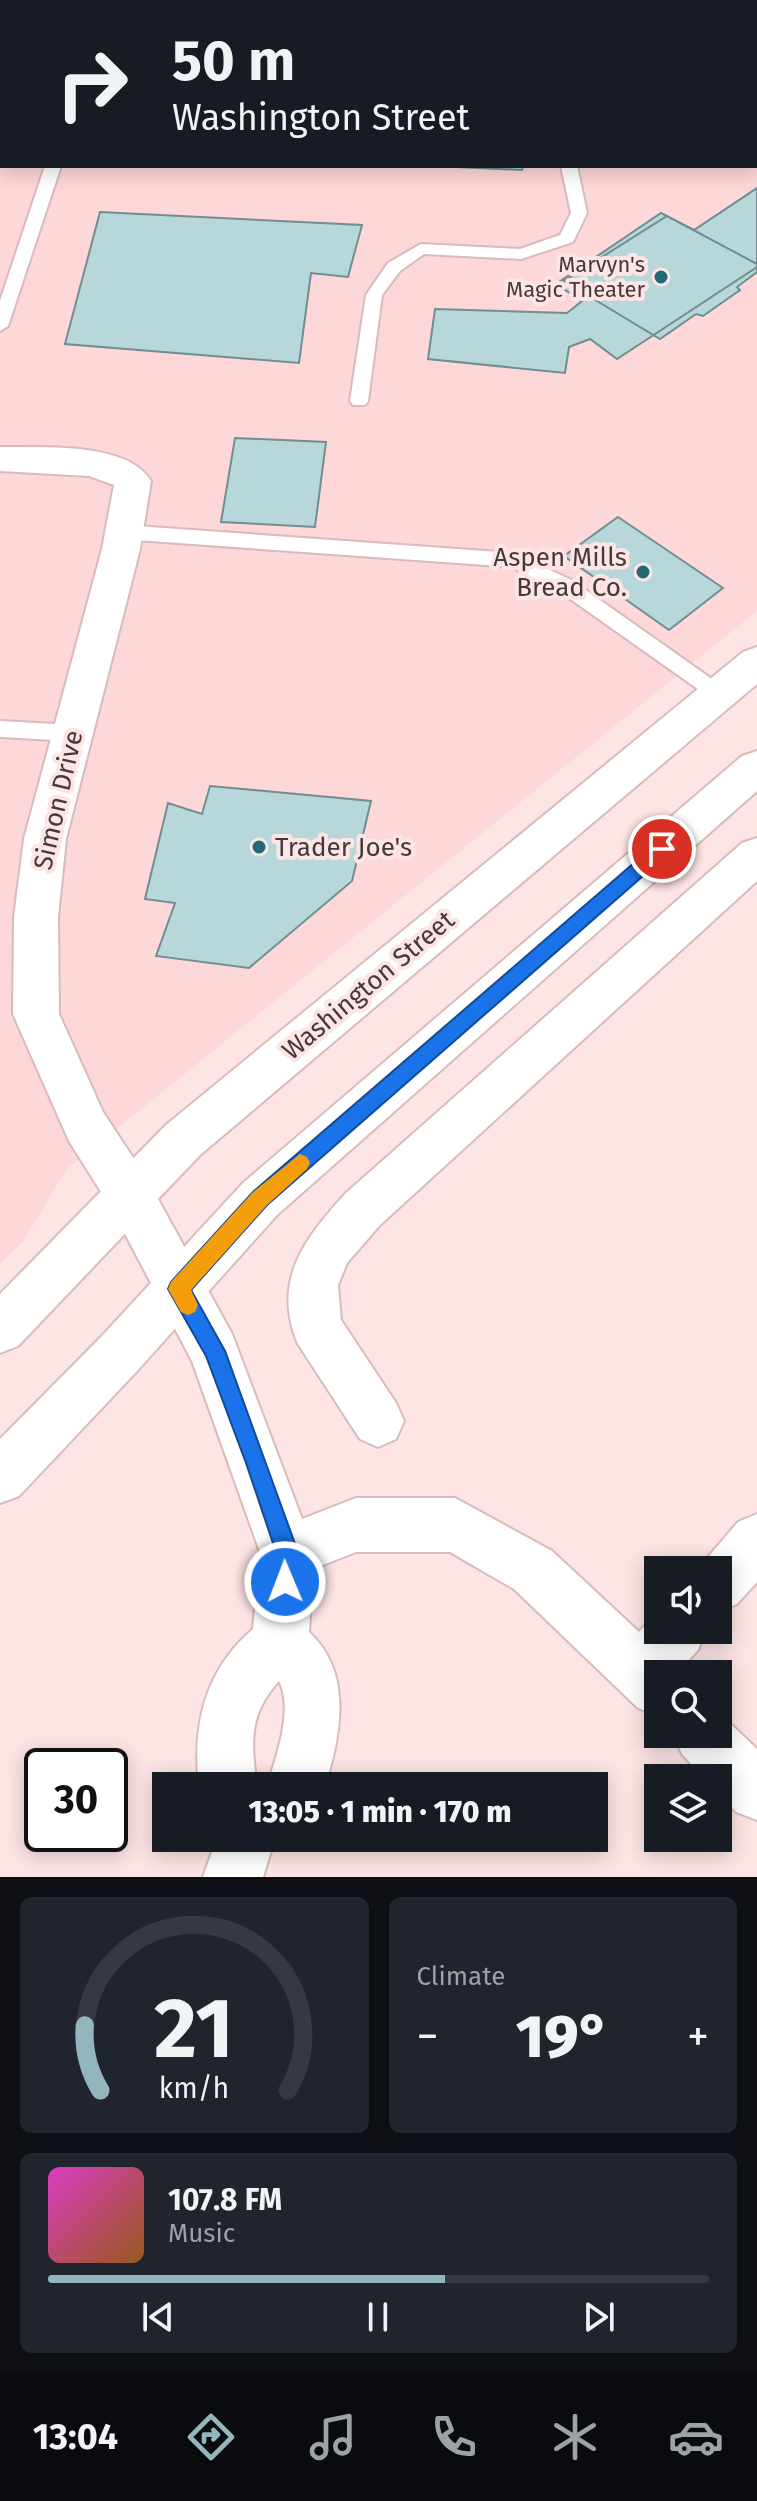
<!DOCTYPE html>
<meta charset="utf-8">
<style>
body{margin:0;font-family:"Fira Sans",sans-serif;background:#20242c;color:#f1f3f6;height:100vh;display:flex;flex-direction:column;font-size:30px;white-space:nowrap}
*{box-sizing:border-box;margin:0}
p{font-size:26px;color:#9ea1a6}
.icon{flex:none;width:44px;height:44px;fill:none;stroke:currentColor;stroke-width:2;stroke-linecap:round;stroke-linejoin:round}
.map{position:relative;height:1877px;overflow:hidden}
.side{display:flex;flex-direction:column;gap:20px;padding:20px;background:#0d0f14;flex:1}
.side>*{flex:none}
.hud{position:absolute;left:0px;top:0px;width:758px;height:168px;box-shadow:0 4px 20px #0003;background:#171b24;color:#f1f3f6;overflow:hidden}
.buttons{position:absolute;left:644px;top:1556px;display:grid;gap:16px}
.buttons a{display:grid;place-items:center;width:88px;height:88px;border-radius:0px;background:#171b24;box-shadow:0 4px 20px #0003;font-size:40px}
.speed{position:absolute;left:24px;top:1748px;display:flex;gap:16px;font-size:40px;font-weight:700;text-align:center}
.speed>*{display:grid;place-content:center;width:104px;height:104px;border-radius:50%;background:#171b24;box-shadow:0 4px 20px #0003;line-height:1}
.speed .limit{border:4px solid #111;border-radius:12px;background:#fff;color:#111}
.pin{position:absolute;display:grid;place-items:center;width:68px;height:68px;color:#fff;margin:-34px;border:4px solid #fff;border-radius:50%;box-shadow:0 2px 8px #0007}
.me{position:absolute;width:88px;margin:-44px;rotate:359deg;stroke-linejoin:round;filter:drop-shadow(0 0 6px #0008)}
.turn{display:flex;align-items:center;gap:28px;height:168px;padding:0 40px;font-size:36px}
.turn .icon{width:104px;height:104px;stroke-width:2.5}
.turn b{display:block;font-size:56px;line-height:68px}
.big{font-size:60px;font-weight:800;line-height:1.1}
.side .tile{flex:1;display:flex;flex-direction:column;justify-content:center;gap:12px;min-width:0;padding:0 28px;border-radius:12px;background:#20242c}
.side .dial{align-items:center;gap:0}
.dial svg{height:208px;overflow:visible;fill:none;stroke:#363941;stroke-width:7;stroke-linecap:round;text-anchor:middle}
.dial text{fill:#f1f3f6;stroke:none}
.song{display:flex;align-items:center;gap:24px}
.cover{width:96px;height:96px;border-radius:12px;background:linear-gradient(135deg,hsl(310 70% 55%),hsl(30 70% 35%))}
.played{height:8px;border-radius:4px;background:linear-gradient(90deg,#93b6bc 60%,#363941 60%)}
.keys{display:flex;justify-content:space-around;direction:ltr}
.heat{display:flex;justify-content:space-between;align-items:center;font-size:44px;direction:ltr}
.side .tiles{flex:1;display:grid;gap:20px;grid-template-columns:1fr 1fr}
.tile:last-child{grid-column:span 2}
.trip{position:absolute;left:152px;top:1772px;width:456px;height:80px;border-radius:0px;background:#171b24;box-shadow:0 4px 20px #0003;font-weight:800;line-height:80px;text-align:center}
.tab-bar{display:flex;height:128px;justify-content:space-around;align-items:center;background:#090b0e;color:#9ea1a6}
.tab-bar .icon{width:56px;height:56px}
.tab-bar .active{color:#93b6bc}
.tab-bar b{font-size:36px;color:#f1f3f6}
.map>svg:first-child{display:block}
.built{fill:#fed7d8;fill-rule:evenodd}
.building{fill:#b7d7db;stroke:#718e92;stroke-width:2}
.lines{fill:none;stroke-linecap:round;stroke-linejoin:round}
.lane-casing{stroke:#d9bbbb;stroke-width:4}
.street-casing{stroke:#d9bbbb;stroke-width:4}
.secondary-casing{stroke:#d9bbbb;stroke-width:4}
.lane{fill:#fff;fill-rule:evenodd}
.street{fill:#fff;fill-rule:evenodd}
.secondary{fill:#fff;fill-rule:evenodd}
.route{fill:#1a73e8;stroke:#114b97;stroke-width:2}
.slow{fill:#f59e0b}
.poi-dot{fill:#216b74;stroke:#fde4e5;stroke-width:3}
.labels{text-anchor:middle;stroke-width:8;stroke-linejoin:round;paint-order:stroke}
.far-poi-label{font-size:22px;fill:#45393a;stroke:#fde4e5;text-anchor:end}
.poi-label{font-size:26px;fill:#45393a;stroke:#fde4e5;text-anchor:end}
.street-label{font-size:26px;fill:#45393a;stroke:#fde4e5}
</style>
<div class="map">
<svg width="757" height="1877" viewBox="0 0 757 1877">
<rect width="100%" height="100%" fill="#fde4e5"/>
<path class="built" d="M0 0H757V611L67 1169 23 1242 0 1264ZM2 2H756V166H2Z"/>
<path class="building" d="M159 0H507L159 2Z
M435 166H523L522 170Z
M757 188V267L617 359 590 339 569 347 565 373 428 359 435 309 567 313 582 301 556 284 661 213 694 230Z
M100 212 362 225 348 277 311 273 299 363 65 344Z
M667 216 757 264V272L737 287 740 290 703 316 696 314 660 339 564 281Z
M235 438 326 442 315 527 221 522Z
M618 517 723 588 669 630 564 556Z
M210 786 371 801 352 881 249 968 156 956 175 903 145 899 168 803 202 814Z"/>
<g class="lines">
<g class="lane-casing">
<path id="lane" d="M549 0H563V2H549Z
M640 0H654V2H640Z
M756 61H757V69H756Z
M45 166H61L8 326 0 331V301Z
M561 166H577L587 213 573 242 521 259 424 254 400 271 382 295 368 401 365 405H353L350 401 366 295 388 263 421 244 520 249 560 235 571 213Z
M122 525 515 553 573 581 726 689 729 694 726 699H712L559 591 512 567 122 539 113 532Z
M0 721 73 725 80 727 83 733 80 739 73 741 0 737Z"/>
</g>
<g class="street-casing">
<path id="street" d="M0 447C41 448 127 441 151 481L140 549 66 839 58 917 59 1014 103 1112 147 1179 232 1334 302 1519 356 1498H455L552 1551 639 1632 658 1611V1630H706L698 1650 679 1671 680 1674H658V1716L638 1708 514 1589 450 1552H356L313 1569 309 1632C353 1673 341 1734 325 1786H267C276 1757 294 1710 279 1681 248 1715 251 1743 257 1786H199C192 1725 205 1670 253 1629L260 1552 192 1361 113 1211 69 1141 13 1014 14 917 24 839 102 549 114 485 89 476 0 471Z
M757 838V881L380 1225 347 1263 338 1285 341 1320 396 1403 404 1421 396 1439 378 1447 360 1439 298 1344C271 1281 305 1238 346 1193L742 843Z
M757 1514V1582L737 1604 718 1612V1570H697L738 1522Z
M718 1712 757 1749V1820L736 1812 718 1792V1778H704L682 1754 673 1734H718Z
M217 1838H275L263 1877H203Z"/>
</g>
<g class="secondary-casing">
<path id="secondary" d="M757 647V684L200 1155 18 1346 0 1353V1294L166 1125 743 652Z
M757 751V791L277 1215 137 1371 19 1496 0 1503V1439L101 1337 243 1183 742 756Z"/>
</g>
<use href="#lane" class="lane"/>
<use href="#street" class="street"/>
<use href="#secondary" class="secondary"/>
</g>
<path class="route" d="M662 842 671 849 668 854 267 1205 191 1290 225 1351 298 1552 293 1590 285 1593 277 1590 273 1582 276 1552 246 1463 206 1356 168 1289 171 1282 253 1192 656 844Z"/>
<path class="slow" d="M300 1154 307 1157 310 1163 307 1169 267 1205 191 1290 198 1305 195 1312 188 1315 181 1312 168 1289 171 1282 253 1192Z"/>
<g class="poi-dot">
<circle cx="661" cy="277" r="8"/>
<circle cx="643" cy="572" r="8"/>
<circle cx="259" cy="847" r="8"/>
</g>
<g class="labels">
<g class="far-poi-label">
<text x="645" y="272">Marvyn's<tspan x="645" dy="25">Magic Theater</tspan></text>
</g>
<g class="poi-label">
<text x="627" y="566">Aspen Mills<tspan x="627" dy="30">Bread Co.</tspan></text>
<text x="275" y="856" text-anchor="start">Trader Joe's</text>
</g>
<g class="street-label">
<text transform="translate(58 800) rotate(-77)" y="9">Simon Drive</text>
<text transform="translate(368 985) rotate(-40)" y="9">Washington Street</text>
</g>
</g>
</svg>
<div class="buttons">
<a><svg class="icon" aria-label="sound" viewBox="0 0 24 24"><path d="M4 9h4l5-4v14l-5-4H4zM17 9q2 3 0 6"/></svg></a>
<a><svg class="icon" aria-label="search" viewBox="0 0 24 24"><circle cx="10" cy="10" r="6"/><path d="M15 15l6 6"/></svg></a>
<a><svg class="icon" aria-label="layers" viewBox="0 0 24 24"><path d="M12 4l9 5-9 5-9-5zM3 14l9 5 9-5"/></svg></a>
</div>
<div class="speed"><div class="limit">30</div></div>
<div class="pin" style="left:662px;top:849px;background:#d93025"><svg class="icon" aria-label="arrive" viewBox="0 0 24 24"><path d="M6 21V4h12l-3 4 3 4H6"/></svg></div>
<svg class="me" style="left:285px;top:1582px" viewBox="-20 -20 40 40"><circle r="17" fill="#1a73e8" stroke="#fff" stroke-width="3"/><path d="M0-11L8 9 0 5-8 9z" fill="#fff"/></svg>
<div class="trip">13:05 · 1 min · 170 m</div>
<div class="hud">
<div class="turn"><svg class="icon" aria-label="right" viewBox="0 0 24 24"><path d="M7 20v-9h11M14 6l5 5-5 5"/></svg><div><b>50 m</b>Washington Street</div></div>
</div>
</div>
<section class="side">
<div class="tiles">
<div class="tile dial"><svg viewBox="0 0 100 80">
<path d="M14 69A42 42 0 1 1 86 69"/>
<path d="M14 69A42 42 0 0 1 8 44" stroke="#93b6bc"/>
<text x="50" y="56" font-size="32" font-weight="700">21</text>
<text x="50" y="72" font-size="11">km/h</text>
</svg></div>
<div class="tile"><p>Climate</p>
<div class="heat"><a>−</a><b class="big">19°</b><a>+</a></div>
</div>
<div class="tile">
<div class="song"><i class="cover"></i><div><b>107.8 FM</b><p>Music</p></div></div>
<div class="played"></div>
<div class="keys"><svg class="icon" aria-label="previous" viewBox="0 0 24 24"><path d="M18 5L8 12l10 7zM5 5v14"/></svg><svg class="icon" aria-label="pause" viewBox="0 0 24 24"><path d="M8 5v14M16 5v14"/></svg><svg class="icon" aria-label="next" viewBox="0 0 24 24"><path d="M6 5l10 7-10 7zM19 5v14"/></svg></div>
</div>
</div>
</section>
<nav class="tab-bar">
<b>13:04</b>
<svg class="icon active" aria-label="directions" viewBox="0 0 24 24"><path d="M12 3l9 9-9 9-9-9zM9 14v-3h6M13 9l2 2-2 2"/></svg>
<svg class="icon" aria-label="music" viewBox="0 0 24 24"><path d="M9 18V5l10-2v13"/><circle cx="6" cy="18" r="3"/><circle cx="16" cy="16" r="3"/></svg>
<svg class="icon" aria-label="phone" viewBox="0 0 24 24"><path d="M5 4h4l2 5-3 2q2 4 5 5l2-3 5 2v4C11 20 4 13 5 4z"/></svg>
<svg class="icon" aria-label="climate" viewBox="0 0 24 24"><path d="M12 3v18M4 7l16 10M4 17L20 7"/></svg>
<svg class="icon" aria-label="car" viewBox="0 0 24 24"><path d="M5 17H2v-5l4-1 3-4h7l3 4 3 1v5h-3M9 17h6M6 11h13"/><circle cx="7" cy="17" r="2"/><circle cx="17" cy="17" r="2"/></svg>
</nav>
